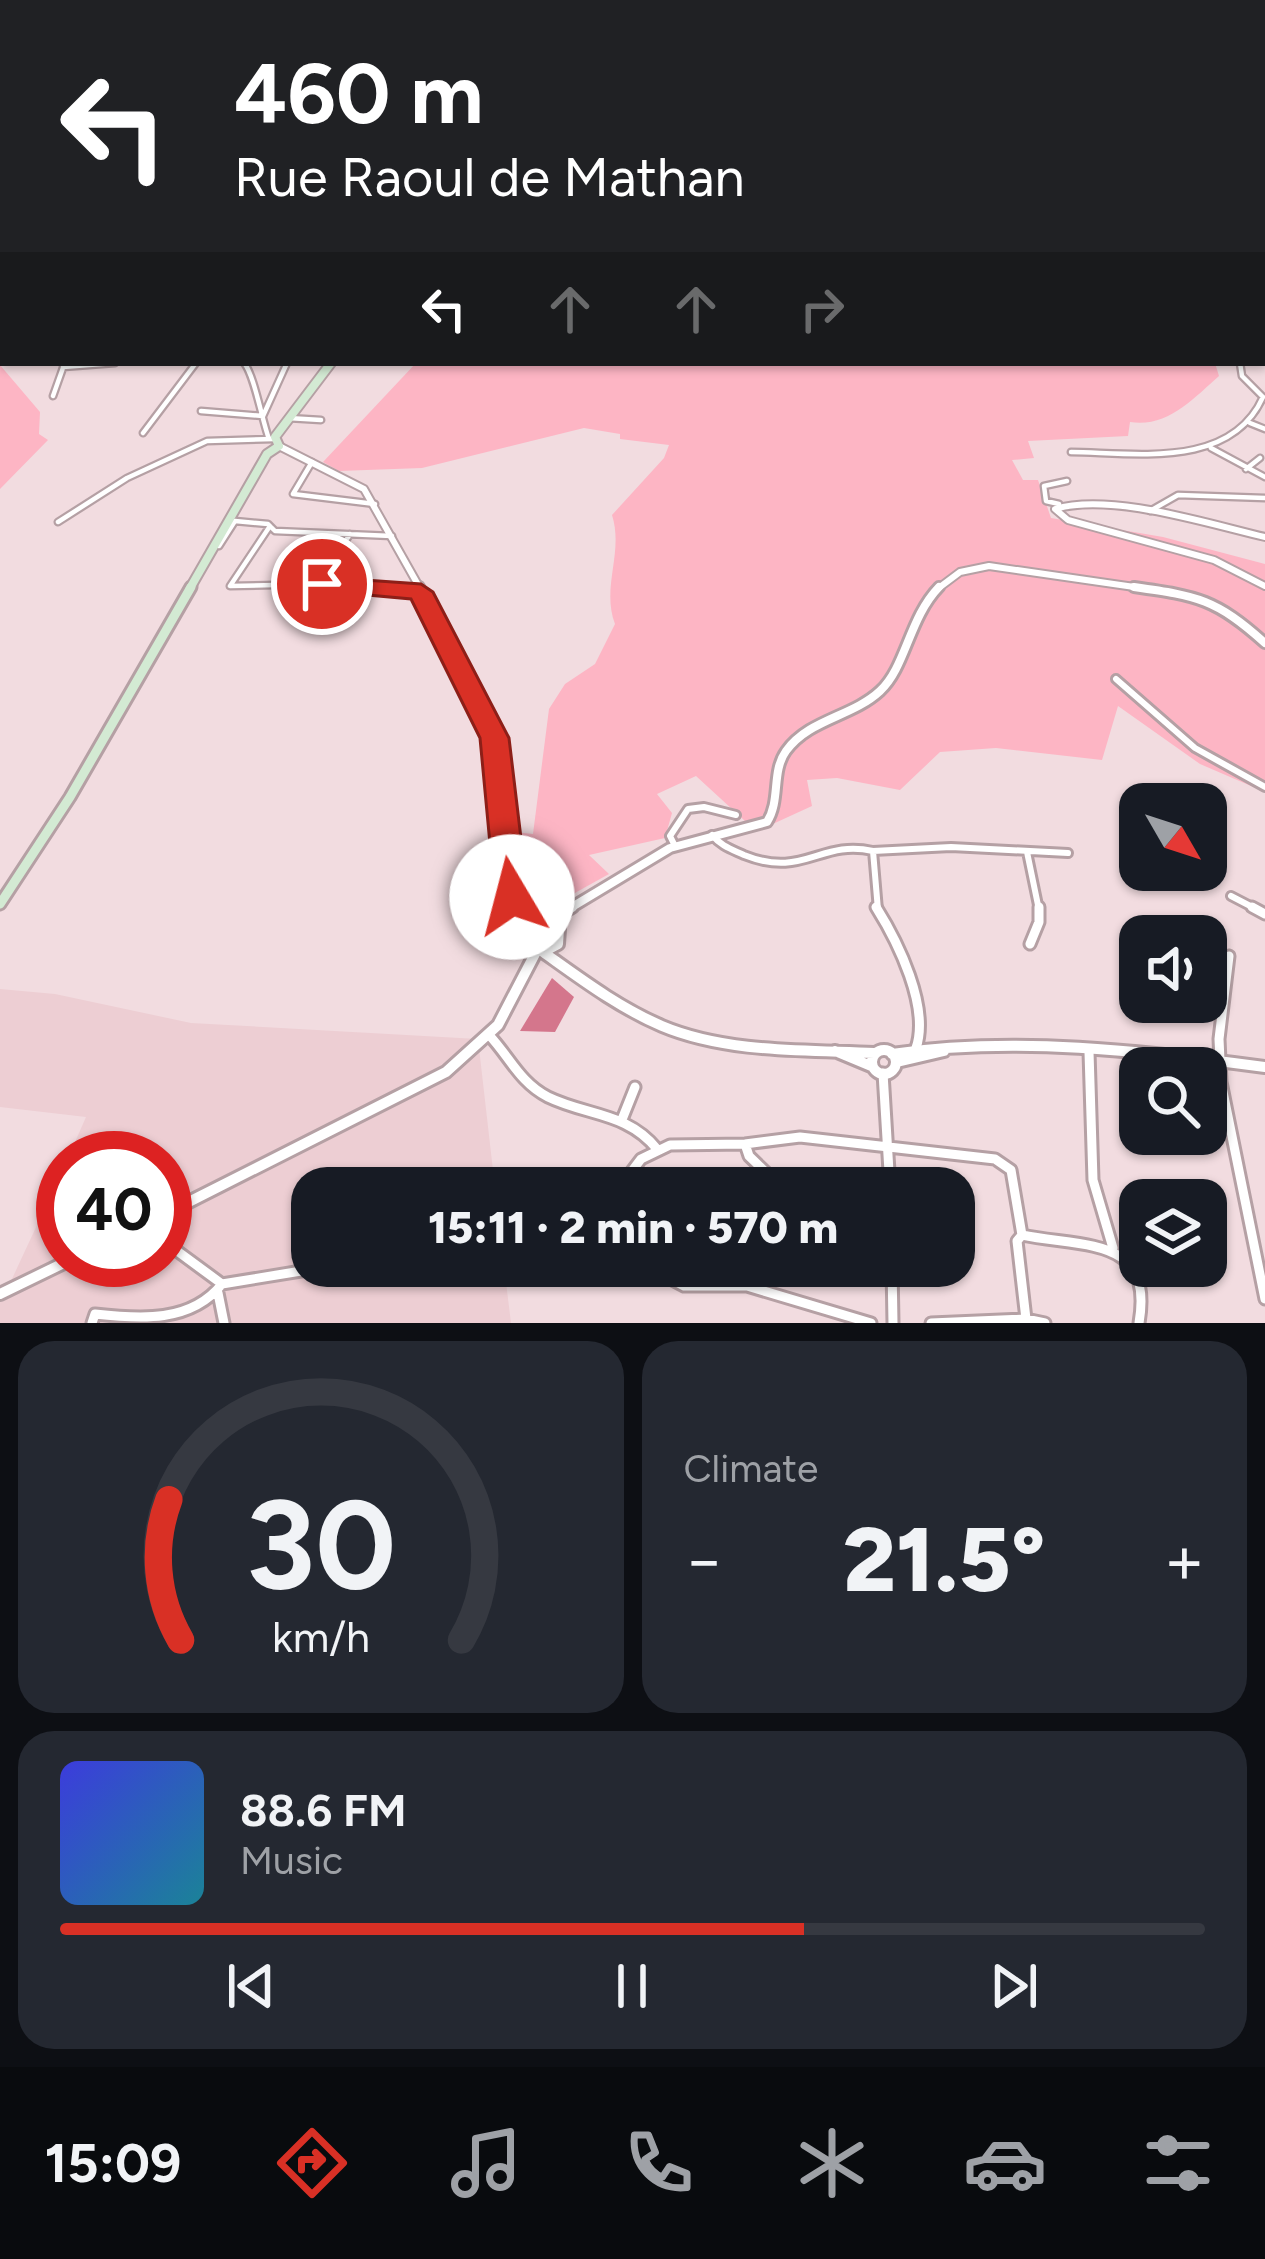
<!DOCTYPE html>
<meta charset="utf-8">
<style>
body{margin:0;font-family:Figtree,sans-serif;background:#242831;color:#f1f3f6;height:100vh;display:flex;flex-direction:column;font-size:45px;white-space:nowrap}
*{box-sizing:border-box;margin:0}
p{font-size:39px;color:#9ea1a6}
.icon{flex:none;width:66px;height:66px;fill:none;stroke:currentColor;stroke-width:2;stroke-linecap:round;stroke-linejoin:round}
.map{position:relative;height:1323px;overflow:hidden}
.panel{display:flex;flex-direction:column;gap:18px;padding:18px;background:#0d0f14;flex:1}
.panel>*{flex:none}
.banner{position:absolute;left:0px;top:0px;width:1266px;height:366px;box-shadow:0 3px 9px #0004;background:#202124;color:#fff;overflow:hidden}
.needle{width:78px;rotate:129deg}
.fabs{position:absolute;left:1119px;top:783px;display:grid;gap:24px}
.fabs a{display:grid;place-items:center;width:108px;height:108px;border-radius:24px;background:#171b24;box-shadow:0 3px 9px #0004;font-size:60px}
.speed{position:absolute;left:36px;top:1131px;display:flex;gap:24px;font-size:60px;font-weight:700;text-align:center}
.speed>*{display:grid;place-content:center;width:156px;height:156px;border-radius:50%;background:#171b24;box-shadow:0 3px 9px #0004;line-height:1}
.speed .limit{border:18px solid #d22;background:#fff;color:#111}
.pin{position:absolute;display:grid;place-items:center;width:102px;height:102px;color:#fff;margin:-51px;border:6px solid #fff;border-radius:50%;box-shadow:0 3px 12px #0007}
.me{position:absolute;width:132px;margin:-66px;rotate:352deg;stroke-linejoin:round;filter:drop-shadow(0 0 9px #0008)}
.turn{display:flex;align-items:center;gap:42px;height:252px;padding:0 36px;font-size:54px}
.turn .icon{width:156px;height:156px;stroke-width:2.5}
.turn b{display:block;font-size:84px;line-height:102px}
.lanes{display:flex;align-items:center;height:114px;padding:0 36px;background:#0003;justify-content:center;gap:60px;direction:ltr}
.lanes .off{opacity:.35}
.big{font-size:90px;font-weight:800;line-height:1.1}
.panel .tile{flex:1;display:flex;flex-direction:column;justify-content:center;gap:18px;min-width:0;padding:0 42px;border-radius:36px;background:#242831}
.panel .dial{align-items:center;gap:0}
.dial svg{height:312px;overflow:visible;fill:none;stroke:#363941;stroke-width:7;stroke-linecap:round;text-anchor:middle}
.dial text{fill:#f1f3f6;stroke:none}
.song{display:flex;align-items:center;gap:36px}
.cover{width:144px;height:144px;border-radius:18px;background:linear-gradient(135deg,hsl(240 70% 55%),hsl(190 70% 35%))}
.played{height:12px;border-radius:6px;background:linear-gradient(90deg,#d93025 65%,#363941 65%)}
.keys{display:flex;justify-content:space-around;direction:ltr}
.heat{display:flex;justify-content:space-between;align-items:center;font-size:66px;direction:ltr}
.panel .tiles{flex:1;display:grid;gap:18px;grid-template-columns:1fr 1fr}
.tile:last-child{grid-column:span 2}
.trip{position:absolute;left:291px;top:1167px;width:684px;height:120px;border-radius:36px;background:#171b24;box-shadow:0 3px 9px #0004;font-weight:800;line-height:120px;text-align:center}
.dock{display:flex;height:192px;justify-content:space-around;align-items:center;background:#090b0e;color:#9ea1a6}
.dock .icon{width:84px;height:84px}
.dock .current{color:#d93025}
.dock b{font-size:54px;color:#f1f3f6}
.map>svg:first-child{display:block}
.built{fill:#edced3}
.green{fill:#fdb5c4}
.water{fill:#d4768c}
.lines{fill:none;stroke-linecap:round;stroke-linejoin:round}
.minor-far3-casing{stroke:#b5a0a4;stroke-width:6}
.minor-far2-casing{stroke:#b5a0a4;stroke-width:9}
.minor-far1-casing{stroke:#b5a0a4;stroke-width:12}
.minor-casing{stroke:#b5a0a4;stroke-width:15}
.tertiary-far3-casing{stroke:#b5a0a4;stroke-width:6}
.tertiary-far2-casing{stroke:#b5a0a4;stroke-width:10}
.tertiary-far1-casing{stroke:#b5a0a4;stroke-width:14}
.tertiary-casing{stroke:#b5a0a4;stroke-width:16}
.secondary-far2-casing{stroke:#b5a0a4;stroke-width:8}
.secondary-far1-casing{stroke:#b5a0a4;stroke-width:12}
.secondary-casing{stroke:#b5a0a4;stroke-width:15}
.primary-casing{stroke:#4f7d4c;stroke-width:8}
.minor-far3{stroke:#fff;stroke-width:3}
.minor-far2{stroke:#fff;stroke-width:4.5}
.minor-far1{stroke:#fff;stroke-width:6}
.minor{stroke:#fff;stroke-width:9}
.tertiary-far3{stroke:#fff;stroke-width:3}
.tertiary-far2{stroke:#fff;stroke-width:6}
.tertiary-far1{stroke:#fff;stroke-width:8}
.tertiary{stroke:#fff;stroke-width:10}
.secondary-far2{stroke:#d3ead3;stroke-width:4.5}
.secondary-far1{stroke:#d3ead3;stroke-width:8}
.secondary{stroke:#d3ead3;stroke-width:9}
.primary{stroke:#a7d5a7;stroke-width:4.5}
.rail{stroke:#312729;stroke-width:3;stroke-dasharray:10 10;stroke-linecap:butt}
.route{fill:#d93025;stroke:#8d1f18;stroke-width:3}
</style>
<div class="map">
<svg width="1265" height="1323" viewBox="0 0 1265 1323">
<rect width="100%" height="100%" fill="#f2dce0"/>
<path class="built" d="M0 989 55 994 191 1023 478 1039 495 1188H312V1266H504L511 1323H0V1288L11 1281 63 1169V1260H165V1158H68L86 1117 0 1107Z"/>
<path class="green" d="M0 0H355L366 3H3L0 258Z
M416 363H1215L1219 376C1193 399 1167 428 1130 422L1128 436 1028 441 1034 458 1012 460 1023 480H1038L1051 518 1163 537 1265 564V792L1200 764 1118 706 1102 760 996 748 940 752 900 790 837 778 807 780 812 806 764 828 745 821 696 776 657 794 672 813 665 838 589 855 609 874 573 894 537 872 511 869 495 830 533 834 549 709 565 684 595 664 615 624C601 587 624 553 612 515L664 458 669 445 620 439V434L584 428 422 468 339 471 323 462Z
M0 365 40 412 39 434 48 440 0 489Z"/>
<path class="water" d="M552 978 574 997 555 1032 520 1031Z"/>
<g class="lines">
<g class="minor-far3-casing">
<path id="minor-far3" d="M777 0 789 3
M824 3 834 0"/>
</g>
<g class="minor-far2-casing">
<path id="minor-far2" d="M244 363C254 374 262 420 269 439
M1240 363 1242 376 1263 397
M63 367 115 363
M53 396 64 365
M201 411 263 416
M263 416 287 363
M288 418 321 420
M1250 423 1265 429
M143 433 196 363
M1211 448 1265 477
M1071 452C1137 453 1231 469 1263 397
M312 462 293 494 375 504
M1246 469 1260 458
M1059 504 1046 501 1044 486 1067 481
M1150 511 1178 495 1265 498
M58 522 127 478 207 441 274 439
M270 526 230 586 319 584 390 590
M219 546 235 521 268 524 275 531 392 536
M319 584 350 534"/>
</g>
<g class="minor-far1-casing">
<path id="minor-far1" d="M352 587 420 592
M1116 679 1195 748 1265 787
M712 835C721 846 731 849 744 855 804 879 820 839 873 851L878 910
M675 846 670 836 688 809 704 807 736 815
M873 851 951 847 1068 853
M1027 852 1039 910
M1231 896 1258 910"/>
</g>
<g class="minor-casing">
<path id="minor" d="M876 907C898 942 930 1007 916 1048
M1252 907 1265 914
M1030 944 1039 922V907
M1229 956 1219 1039 1221 1082 1265 1299
M489 1035C509 1056 520 1083 548 1097 587 1116 627 1112 657 1149
M1089 1052 1093 1180 1113 1248
M883 1073 890 1188
M623 1117 635 1087
M745 1144 749 1156 782 1188
M619 1188 641 1159 670 1145 745 1144 800 1137 995 1159 1011 1170 1022 1235C1085 1248 1154 1236 1139 1323
M1022 1235 1017 1241 1026 1319
M165 1242 222 1284 332 1266
M646 1266 684 1286H747L871 1323
M892 1266 893 1323
M747 1286 769 1266
M218 1293 224 1323
M92 1323 95 1314C140 1319 191 1323 222 1284
M931 1323 1026 1319 1045 1323"/>
</g>
<g class="tertiary-far3-casing">
<path id="tertiary-far3" d="M11 3 16 0"/>
</g>
<g class="tertiary-far2-casing">
<path id="tertiary-far2" d="M279 446 364 489 421 590
M1265 537C1209 524 1110 492 1055 509L1068 520 1214 560 1265 586
M936 590 960 572 989 566 1155 590"/>
</g>
<g class="tertiary-far1-casing">
<path id="tertiary-far1" d="M419 587 491 727 506 877 518 910
M1134 587C1198 596 1216 599 1265 643
M567 910 670 848 767 822C781 800 771 772 786 751 809 719 852 717 880 691 906 667 909 618 939 587"/>
</g>
<g class="tertiary-casing">
<path id="tertiary" d="M516 907 529 926
M547 922 572 907
M529 926 545 922 559 929 558 944 543 952
M529 926 523 941 536 952
M543 952C581 979 618 1007 662 1026 726 1053 806 1050 874 1053
M872 1062a12 12 0 1 1 24 0a12 12 0 1 1-24 0Z
M835 1051 871 1066
M892 1054C1014 1036 1144 1051 1265 1067
M897 1062 944 1051
M165 1214 446 1072 498 1025 536 952
M0 1294 70 1260"/>
</g>
<g class="secondary-far2-casing">
<path id="secondary-far2" d="M307 0 321 3"/>
</g>
<g class="secondary-far1-casing">
<path id="secondary-far1" d="M189 590 267 454 279 446 275 437 331 363"/>
</g>
<g class="secondary-casing">
<path id="secondary" d="M0 904 70 797 191 587"/>
</g>
<g class="primary-casing">
<path id="primary" d="M326 0 340 3
M1012 0 1025 3"/>
</g>
<use href="#minor-far3" class="minor-far3"/>
<use href="#minor-far2" class="minor-far2"/>
<use href="#minor-far1" class="minor-far1"/>
<use href="#minor" class="minor"/>
<use href="#tertiary-far3" class="tertiary-far3"/>
<use href="#tertiary-far2" class="tertiary-far2"/>
<use href="#tertiary-far1" class="tertiary-far1"/>
<use href="#tertiary" class="tertiary"/>
<use href="#secondary-far2" class="secondary-far2"/>
<use href="#secondary-far1" class="secondary-far1"/>
<use href="#secondary" class="secondary"/>
<use href="#primary" class="primary"/>
<path class="rail" d="M1035 0 1047 3
M1062 0 1076 3
M1135 0 1149 3
M1194 0 1217 3"/>
</g>
<path class="route" d="M322 577 421 584 433 592 509 738 528 897 523 906 512 910 500 906 495 897 480 738 411 599 313 590 309 584 313 579Z"/>
</svg>
<div class="fabs">
<a><svg class="needle" viewBox="-14 -14 28 28"><path d="M0-13l5 13h-10z" fill="#e53935"/><path d="M0 13l5-13h-10z" fill="#9ea1a6"/></svg></a>
<a><svg class="icon" aria-label="sound" viewBox="0 0 24 24"><path d="M4 9h4l5-4v14l-5-4H4zM17 9q2 3 0 6"/></svg></a>
<a><svg class="icon" aria-label="search" viewBox="0 0 24 24"><circle cx="10" cy="10" r="6"/><path d="M15 15l6 6"/></svg></a>
<a><svg class="icon" aria-label="layers" viewBox="0 0 24 24"><path d="M12 4l9 5-9 5-9-5zM3 14l9 5 9-5"/></svg></a>
</div>
<div class="speed"><div class="limit">40</div></div>
<div class="pin" style="left:322px;top:584px;background:#d93025"><svg class="icon" aria-label="arrive" viewBox="0 0 24 24"><path d="M6 21V4h12l-3 4 3 4H6"/></svg></div>
<svg class="me" style="left:512px;top:897px" viewBox="-20 -20 40 40"><circle r="19" fill="#fff"/><path d="M0-13L10 11 0 6-10 11z" fill="#d93025"/></svg>
<div class="trip">15:11 · 2 min · 570 m</div>
<div class="banner">
<div class="turn"><svg class="icon" aria-label="left" viewBox="0 0 24 24"><path d="M17 20v-9H6M10 6l-5 5 5 5"/></svg><div><b>460 m</b>Rue Raoul de Mathan</div></div>
<div class="lanes"><svg class="icon" aria-label="left" viewBox="0 0 24 24"><path d="M17 20v-9H6M10 6l-5 5 5 5"/></svg><svg class="icon off" aria-label="ahead" viewBox="0 0 24 24"><path d="M12 20V5M6 11l6-6 6 6"/></svg><svg class="icon off" aria-label="ahead" viewBox="0 0 24 24"><path d="M12 20V5M6 11l6-6 6 6"/></svg><svg class="icon off" aria-label="right" viewBox="0 0 24 24"><path d="M7 20v-9h11M14 6l5 5-5 5"/></svg></div>
</div>
</div>
<section class="panel">
<div class="tiles">
<div class="tile dial"><svg viewBox="0 0 100 80">
<path d="M14 69A42 42 0 1 1 86 69"/>
<path d="M14 69A42 42 0 0 1 11 33" stroke="#d93025"/>
<text x="50" y="56" font-size="32" font-weight="700">30</text>
<text x="50" y="72" font-size="11">km/h</text>
</svg></div>
<div class="tile"><p>Climate</p>
<div class="heat"><a>−</a><b class="big">21.5°</b><a>+</a></div>
</div>
<div class="tile">
<div class="song"><i class="cover"></i><div><b>88.6 FM</b><p>Music</p></div></div>
<div class="played"></div>
<div class="keys"><svg class="icon" aria-label="previous" viewBox="0 0 24 24"><path d="M18 5L8 12l10 7zM5 5v14"/></svg><svg class="icon" aria-label="pause" viewBox="0 0 24 24"><path d="M8 5v14M16 5v14"/></svg><svg class="icon" aria-label="next" viewBox="0 0 24 24"><path d="M6 5l10 7-10 7zM19 5v14"/></svg></div>
</div>
</div>
</section>
<nav class="dock">
<b>15:09</b>
<svg class="icon current" aria-label="directions" viewBox="0 0 24 24"><path d="M12 3l9 9-9 9-9-9zM9 14v-3h6M13 9l2 2-2 2"/></svg>
<svg class="icon" aria-label="music" viewBox="0 0 24 24"><path d="M9 18V5l10-2v13"/><circle cx="6" cy="18" r="3"/><circle cx="16" cy="16" r="3"/></svg>
<svg class="icon" aria-label="phone" viewBox="0 0 24 24"><path d="M5 4h4l2 5-3 2q2 4 5 5l2-3 5 2v4C11 20 4 13 5 4z"/></svg>
<svg class="icon" aria-label="climate" viewBox="0 0 24 24"><path d="M12 3v18M4 7l16 10M4 17L20 7"/></svg>
<svg class="icon" aria-label="car" viewBox="0 0 24 24"><path d="M5 17H2v-5l4-1 3-4h7l3 4 3 1v5h-3M9 17h6M6 11h13"/><circle cx="7" cy="17" r="2"/><circle cx="17" cy="17" r="2"/></svg>
<svg class="icon" aria-label="filters" viewBox="0 0 24 24"><path d="M4 7h16M4 17h16"/><circle cx="9" cy="7" r="2"/><circle cx="15" cy="17" r="2"/></svg>
</nav>
